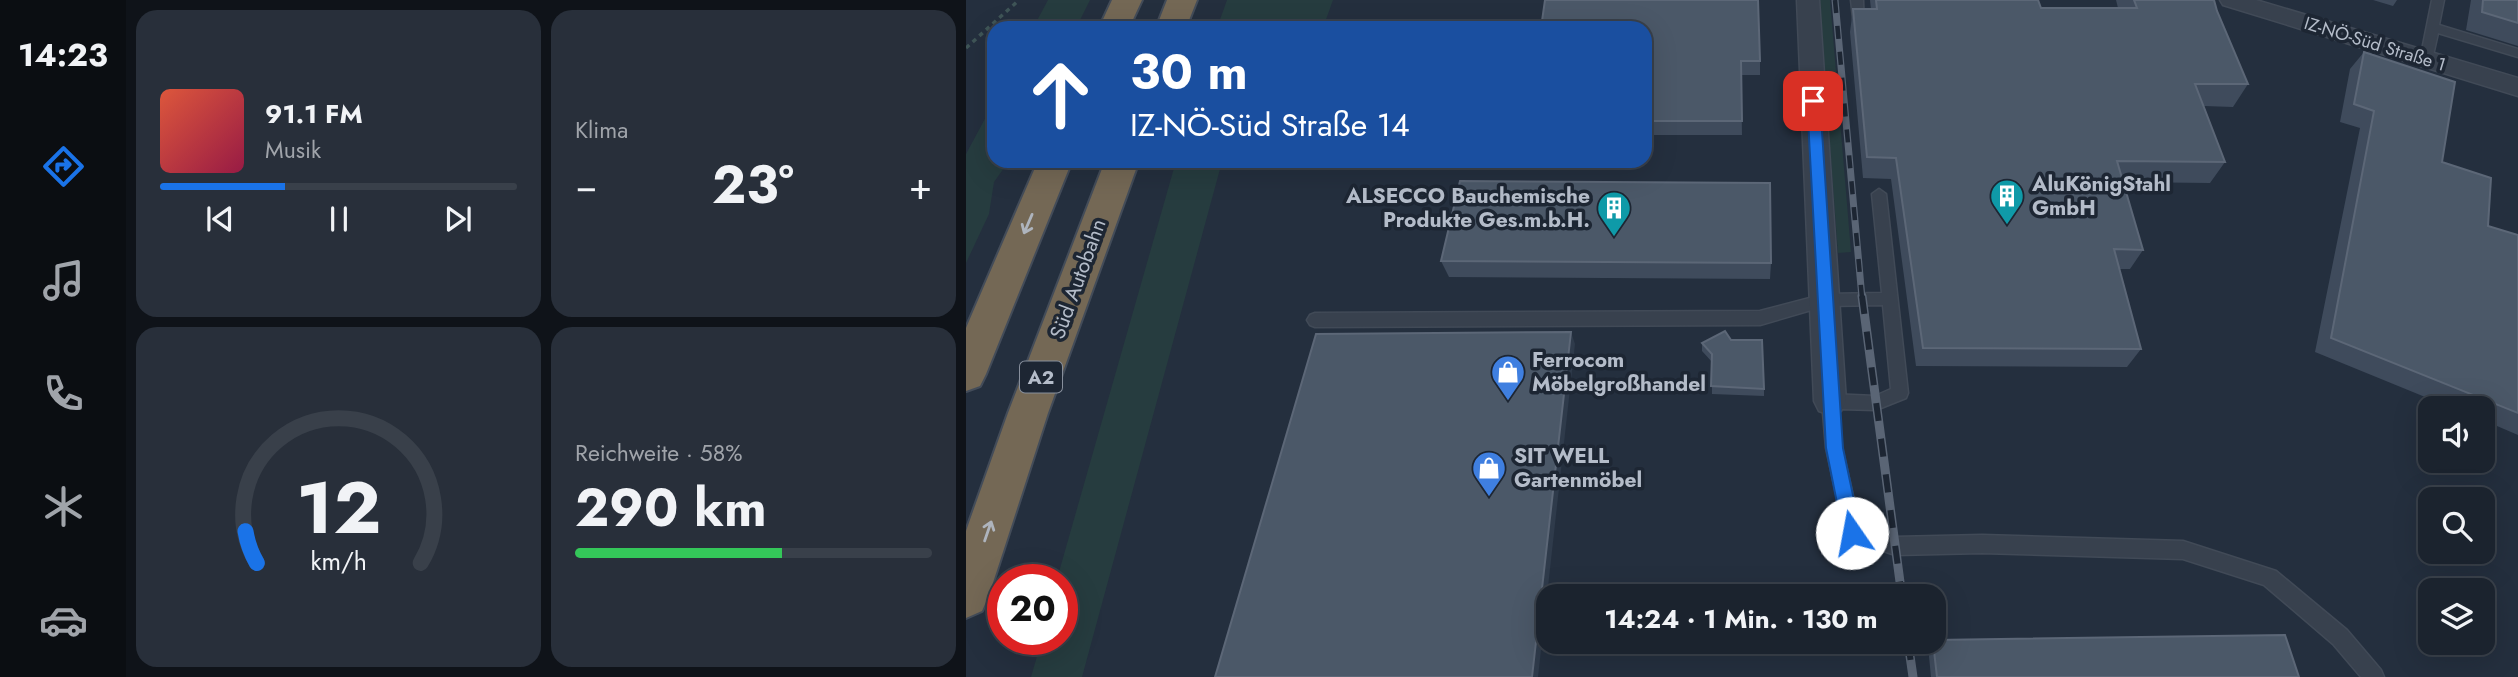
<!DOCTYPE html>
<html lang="de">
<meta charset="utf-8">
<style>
body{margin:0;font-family:Jost,sans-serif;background:#282f3a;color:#f1f3f6;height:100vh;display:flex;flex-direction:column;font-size:26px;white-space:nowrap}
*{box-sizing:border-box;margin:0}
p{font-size:23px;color:#a0a4aa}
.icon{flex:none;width:38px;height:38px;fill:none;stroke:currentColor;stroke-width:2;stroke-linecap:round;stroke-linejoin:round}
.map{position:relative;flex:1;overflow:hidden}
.side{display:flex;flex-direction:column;gap:10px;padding:10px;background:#0f1319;width:840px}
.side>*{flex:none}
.hud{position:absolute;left:21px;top:21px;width:665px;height:147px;border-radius:21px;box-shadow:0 7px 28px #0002,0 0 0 2px #39404a;background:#1a4fa0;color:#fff;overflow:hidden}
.controls{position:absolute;left:1452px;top:396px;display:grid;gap:14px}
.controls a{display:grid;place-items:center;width:77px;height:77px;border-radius:14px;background:#1b232e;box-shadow:0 7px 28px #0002,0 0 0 2px #39404a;font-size:35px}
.speed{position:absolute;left:21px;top:564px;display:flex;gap:14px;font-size:35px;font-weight:700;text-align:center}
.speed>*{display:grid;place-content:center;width:91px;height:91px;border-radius:50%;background:#1b232e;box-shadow:0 7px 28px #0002,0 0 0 2px #39404a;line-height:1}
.speed .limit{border:10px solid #d22;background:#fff;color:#111}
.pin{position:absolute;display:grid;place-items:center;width:60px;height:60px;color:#fff;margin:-30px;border-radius:14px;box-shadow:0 4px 10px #0006}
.me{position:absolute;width:77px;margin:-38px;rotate:348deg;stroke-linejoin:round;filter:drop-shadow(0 0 5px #0008)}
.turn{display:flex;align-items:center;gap:24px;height:147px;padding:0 28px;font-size:32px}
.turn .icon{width:91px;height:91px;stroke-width:2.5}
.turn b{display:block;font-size:49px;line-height:60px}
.big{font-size:52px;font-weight:700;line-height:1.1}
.side .tile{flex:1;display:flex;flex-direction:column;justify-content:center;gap:10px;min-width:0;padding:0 24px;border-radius:21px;background:#282f3a}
.side .dial{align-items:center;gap:0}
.dial svg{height:182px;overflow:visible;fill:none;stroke:#39404a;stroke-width:7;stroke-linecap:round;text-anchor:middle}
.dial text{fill:#f1f3f6;stroke:none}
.song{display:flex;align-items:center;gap:21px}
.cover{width:84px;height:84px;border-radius:10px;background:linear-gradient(135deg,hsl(10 70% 55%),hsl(340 70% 35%))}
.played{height:7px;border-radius:4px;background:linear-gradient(90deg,#1a73e8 35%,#39404a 35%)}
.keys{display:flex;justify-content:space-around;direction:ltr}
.heat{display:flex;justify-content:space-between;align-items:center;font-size:38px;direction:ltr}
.charge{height:10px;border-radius:5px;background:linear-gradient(90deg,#34c759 58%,#39404a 0)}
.side .tiles{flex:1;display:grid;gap:10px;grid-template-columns:repeat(2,1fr)}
.trip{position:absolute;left:570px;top:584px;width:410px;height:70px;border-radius:21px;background:#1b232e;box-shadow:0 7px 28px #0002,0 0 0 2px #39404a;font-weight:700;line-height:70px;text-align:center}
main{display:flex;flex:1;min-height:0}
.menu{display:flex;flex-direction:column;width:126px;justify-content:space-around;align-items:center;background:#0b0e12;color:#a0a4aa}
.menu .icon{width:49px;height:49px}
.menu .selected{color:#1a73e8}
.menu b{font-size:32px;color:#f1f3f6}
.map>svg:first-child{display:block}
.green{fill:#263c3f}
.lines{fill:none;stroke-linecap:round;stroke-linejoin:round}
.lane-casing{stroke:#414a57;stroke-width:3}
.street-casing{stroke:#414a57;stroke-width:3}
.highway-casing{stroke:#434c59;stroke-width:4}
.path{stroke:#3f5557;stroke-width:3.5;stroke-dasharray:4.5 4.5;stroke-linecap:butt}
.lane{fill:#38414e;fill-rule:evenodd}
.street{fill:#38414e;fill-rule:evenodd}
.highway{fill:#746855;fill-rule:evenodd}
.rail-far1-casing{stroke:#5a6575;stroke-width:7}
.rail-casing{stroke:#5a6575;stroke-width:9}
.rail-far1{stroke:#1d2633;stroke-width:4.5;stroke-dasharray:13;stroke-linecap:butt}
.rail{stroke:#1d2633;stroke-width:6;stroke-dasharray:18;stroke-linecap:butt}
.wall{fill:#3f4b5c}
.shaded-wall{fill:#2f3b4b}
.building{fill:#4b5868;stroke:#5c6777;stroke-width:2}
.oneway{stroke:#aeb4bd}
.route{fill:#1a73e8;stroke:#114b97;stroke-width:2}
.labels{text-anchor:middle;stroke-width:7;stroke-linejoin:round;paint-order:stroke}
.far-street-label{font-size:18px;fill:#b4bcc9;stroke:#1d2633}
.shield{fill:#1d2633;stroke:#878f9c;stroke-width:2}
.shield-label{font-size:19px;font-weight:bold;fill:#b4bcc9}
.poi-label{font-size:21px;font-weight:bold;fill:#b4bcc9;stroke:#1d2633;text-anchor:start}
.street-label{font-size:21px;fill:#b4bcc9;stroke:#1d2633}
</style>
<main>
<nav class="menu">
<b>14:23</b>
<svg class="icon selected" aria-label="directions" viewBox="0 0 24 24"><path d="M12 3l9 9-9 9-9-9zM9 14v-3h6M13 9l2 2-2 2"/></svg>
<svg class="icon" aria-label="music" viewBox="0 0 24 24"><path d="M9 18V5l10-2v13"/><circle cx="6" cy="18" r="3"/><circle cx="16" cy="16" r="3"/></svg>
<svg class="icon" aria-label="phone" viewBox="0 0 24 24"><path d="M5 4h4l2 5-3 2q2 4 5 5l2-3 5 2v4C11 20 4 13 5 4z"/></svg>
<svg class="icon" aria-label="climate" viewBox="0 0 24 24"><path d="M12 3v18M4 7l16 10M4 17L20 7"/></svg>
<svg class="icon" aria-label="car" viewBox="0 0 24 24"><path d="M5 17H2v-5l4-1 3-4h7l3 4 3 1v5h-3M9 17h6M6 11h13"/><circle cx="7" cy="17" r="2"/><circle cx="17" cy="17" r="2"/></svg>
</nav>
<section class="side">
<div class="tiles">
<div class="tile">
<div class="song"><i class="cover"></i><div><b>91.1 FM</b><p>Musik</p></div></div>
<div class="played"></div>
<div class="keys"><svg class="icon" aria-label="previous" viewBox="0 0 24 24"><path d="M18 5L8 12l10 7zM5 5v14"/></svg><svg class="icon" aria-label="pause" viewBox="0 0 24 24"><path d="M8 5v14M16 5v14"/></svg><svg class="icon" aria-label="next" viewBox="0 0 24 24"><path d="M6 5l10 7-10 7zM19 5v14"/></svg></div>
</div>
<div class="tile"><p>Klima</p>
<div class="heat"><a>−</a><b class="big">23°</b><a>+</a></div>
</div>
<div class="tile dial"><svg viewBox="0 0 100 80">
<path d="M14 69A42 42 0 1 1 86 69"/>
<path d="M14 69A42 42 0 0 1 9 55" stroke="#1a73e8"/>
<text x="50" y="56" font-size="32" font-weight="700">12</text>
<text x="50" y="72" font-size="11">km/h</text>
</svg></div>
<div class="tile"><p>Reichweite · 58%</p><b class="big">290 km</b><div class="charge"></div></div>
</div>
</section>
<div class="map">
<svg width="1552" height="677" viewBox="0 0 1552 677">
<rect width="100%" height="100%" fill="#242f3e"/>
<path class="green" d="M82 0H124L110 28H67Z
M261 0H367L357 28H251Z
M853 0H864L885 252 872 253Z
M28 102V161H43L28 182 23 214 0 263V154Z
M210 161H361L360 168 254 169 116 677H65L76 639H96V579H91Z"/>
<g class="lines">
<g class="lane-casing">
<path id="lane" d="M885 0H897L898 29H890L888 26Z
M1466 0H1478L1473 25 1552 49V57L1472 33 1466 60 1460 64 1456 63 1454 60Z
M913 189 920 194 942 393 940 398 910 410 873 409 876 448 894 526 929 537 1016 535 1217 541 1310 571 1381 630 1415 670 1418 677H1395L1367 644 1298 585 1217 559 1016 553 929 555 880 538 860 448 856 401 858 396 864 394 909 396 925 389 917 305 859 306 794 325 349 327 344 325 341 320 344 315 349 313 794 311 859 294 916 293 906 194Z"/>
</g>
<g class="street-casing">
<path id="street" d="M831 0H853L880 401 875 411 864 415 853 411 848 401Z
M1254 0H1290L1552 78V96L1257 5Z"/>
</g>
<g class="highway-casing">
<path id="highway" d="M146 0H176L163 28H133Z
M201 0H231L220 28H190Z
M72 161H106L20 374 14 386 0 391V328Z
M139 161H173L82 413 23 595 16 611 0 618V531L42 413Z"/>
</g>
<path class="path" d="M0 48 53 0"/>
<use href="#lane" class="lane"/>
<use href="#street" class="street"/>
<use href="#highway" class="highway"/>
<g class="rail-far1-casing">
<path id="rail-far1" d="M869 0 896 298"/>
</g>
<g class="rail-casing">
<path id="rail" d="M896 296 936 597
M942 642 947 677"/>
</g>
<use href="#rail-far1" class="rail-far1"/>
<use href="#rail" class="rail"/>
</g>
<path class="wall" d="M904 0H1072L1075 8H1152L1150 0H1248L1251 11 1282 84 1267 107 1238 106 1259 162 1244 183 1157 182 1177 250 1164 269H1153L1175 349 1161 367 950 366 925 179 897 178 884 32 887 9H905Z
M1407 0H1431L1427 6Z
M1505 0H1552V46L1500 30Z
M679 28 794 61V75H775L776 135H679Z
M1398 52 1522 226 1552 235V435L1517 420V408H1486L1349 352 1394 128 1374 122 1384 69Z
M475 261 805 263 804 279 483 277Z
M736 343 798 389V396L746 394V362L736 351Z
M965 642H968L1333 677H965L962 646Z"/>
<path class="shaded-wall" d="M605 332 609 344 572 677H566Z"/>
<path class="building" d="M579 0H792L794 61H775L776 121H679V28H575Z
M910 0H1072L1075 8H1171L1168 0H1248L1251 11 1282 84H1229L1259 162 1151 161 1177 250 1148 249 1175 349 957 348 930 158 901 157 887 9H911Z
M1517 0H1552V23L1516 12Z
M1398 52 1489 82 1476 162 1525 178 1522 226 1552 235V413L1365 338 1408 111 1388 104Z
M494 181 804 183 805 263 475 261Z
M759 331 765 340H796L798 389 745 386 746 354 736 343Z
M605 332 566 677H249L350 334Z
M1319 635 1333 677H971L967 642 968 640Z"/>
<defs><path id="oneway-shaft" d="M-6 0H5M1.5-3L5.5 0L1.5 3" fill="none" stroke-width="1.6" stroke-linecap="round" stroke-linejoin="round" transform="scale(1.75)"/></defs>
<g class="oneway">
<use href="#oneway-shaft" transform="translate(62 224) rotate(113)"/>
<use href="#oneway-shaft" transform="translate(22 531) rotate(-71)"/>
</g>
<path class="route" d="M847 96 854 101 877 448 895 533 892 539 886 541 879 539 877 533 860 448 841 101Z"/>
<defs>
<g id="building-pin" transform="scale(1.75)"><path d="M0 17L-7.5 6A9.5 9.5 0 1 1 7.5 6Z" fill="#0f9aa8" stroke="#1d2633"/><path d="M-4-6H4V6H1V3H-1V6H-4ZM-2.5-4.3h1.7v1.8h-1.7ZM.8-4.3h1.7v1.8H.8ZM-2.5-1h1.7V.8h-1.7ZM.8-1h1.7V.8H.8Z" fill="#fff"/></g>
<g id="shop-pin" transform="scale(1.75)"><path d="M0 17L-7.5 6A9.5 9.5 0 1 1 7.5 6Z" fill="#3f7fe0" stroke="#1d2633"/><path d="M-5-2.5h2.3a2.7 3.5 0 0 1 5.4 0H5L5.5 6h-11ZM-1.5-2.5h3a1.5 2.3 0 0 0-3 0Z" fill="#fff"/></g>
</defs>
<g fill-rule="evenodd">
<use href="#building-pin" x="1041" y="196"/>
<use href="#building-pin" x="648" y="208"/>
<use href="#shop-pin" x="542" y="372"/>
<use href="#shop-pin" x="523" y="468"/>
</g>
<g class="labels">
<g class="far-street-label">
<text transform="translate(1409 44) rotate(17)" y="6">IZ-NÖ-Süd Straße 1</text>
</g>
<rect class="shield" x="54" y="361.5" width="42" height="31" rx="5"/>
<g class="shield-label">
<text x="75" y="384">A2</text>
</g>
<g class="poi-label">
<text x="1066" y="191">AluKönigStahl<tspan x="1066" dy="24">GmbH</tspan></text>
<text x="624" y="203" text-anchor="end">ALSECCO Bauchemische<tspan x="624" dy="24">Produkte Ges.m.b.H.</tspan></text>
<text x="566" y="367">Ferrocom<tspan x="566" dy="24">Möbelgroßhandel</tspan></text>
<text x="548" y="463">SIT WELL<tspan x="548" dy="24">Gartenmöbel</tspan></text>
</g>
<g class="street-label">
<text transform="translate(112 279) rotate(-70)" y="7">Süd Autobahn</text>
</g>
</g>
</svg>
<div class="controls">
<a><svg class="icon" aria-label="sound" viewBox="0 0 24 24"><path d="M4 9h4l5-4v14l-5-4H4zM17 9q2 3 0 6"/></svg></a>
<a><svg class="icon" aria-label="search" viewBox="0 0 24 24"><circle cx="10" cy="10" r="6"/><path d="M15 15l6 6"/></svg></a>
<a><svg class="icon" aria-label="layers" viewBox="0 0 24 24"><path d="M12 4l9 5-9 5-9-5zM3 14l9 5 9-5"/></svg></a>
</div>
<div class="speed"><div class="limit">20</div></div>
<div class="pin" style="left:847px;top:101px;background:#d93025"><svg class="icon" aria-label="arrive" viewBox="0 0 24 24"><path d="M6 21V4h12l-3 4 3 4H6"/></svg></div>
<svg class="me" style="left:886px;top:533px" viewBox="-20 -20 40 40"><circle r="19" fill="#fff"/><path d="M0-13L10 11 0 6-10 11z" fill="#1a73e8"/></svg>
<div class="trip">14:24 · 1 Min. · 130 m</div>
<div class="hud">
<div class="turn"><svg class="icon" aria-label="ahead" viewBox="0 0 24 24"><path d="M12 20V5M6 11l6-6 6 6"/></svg><div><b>30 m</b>IZ-NÖ-Süd Straße 14</div></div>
</div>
</div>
</main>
